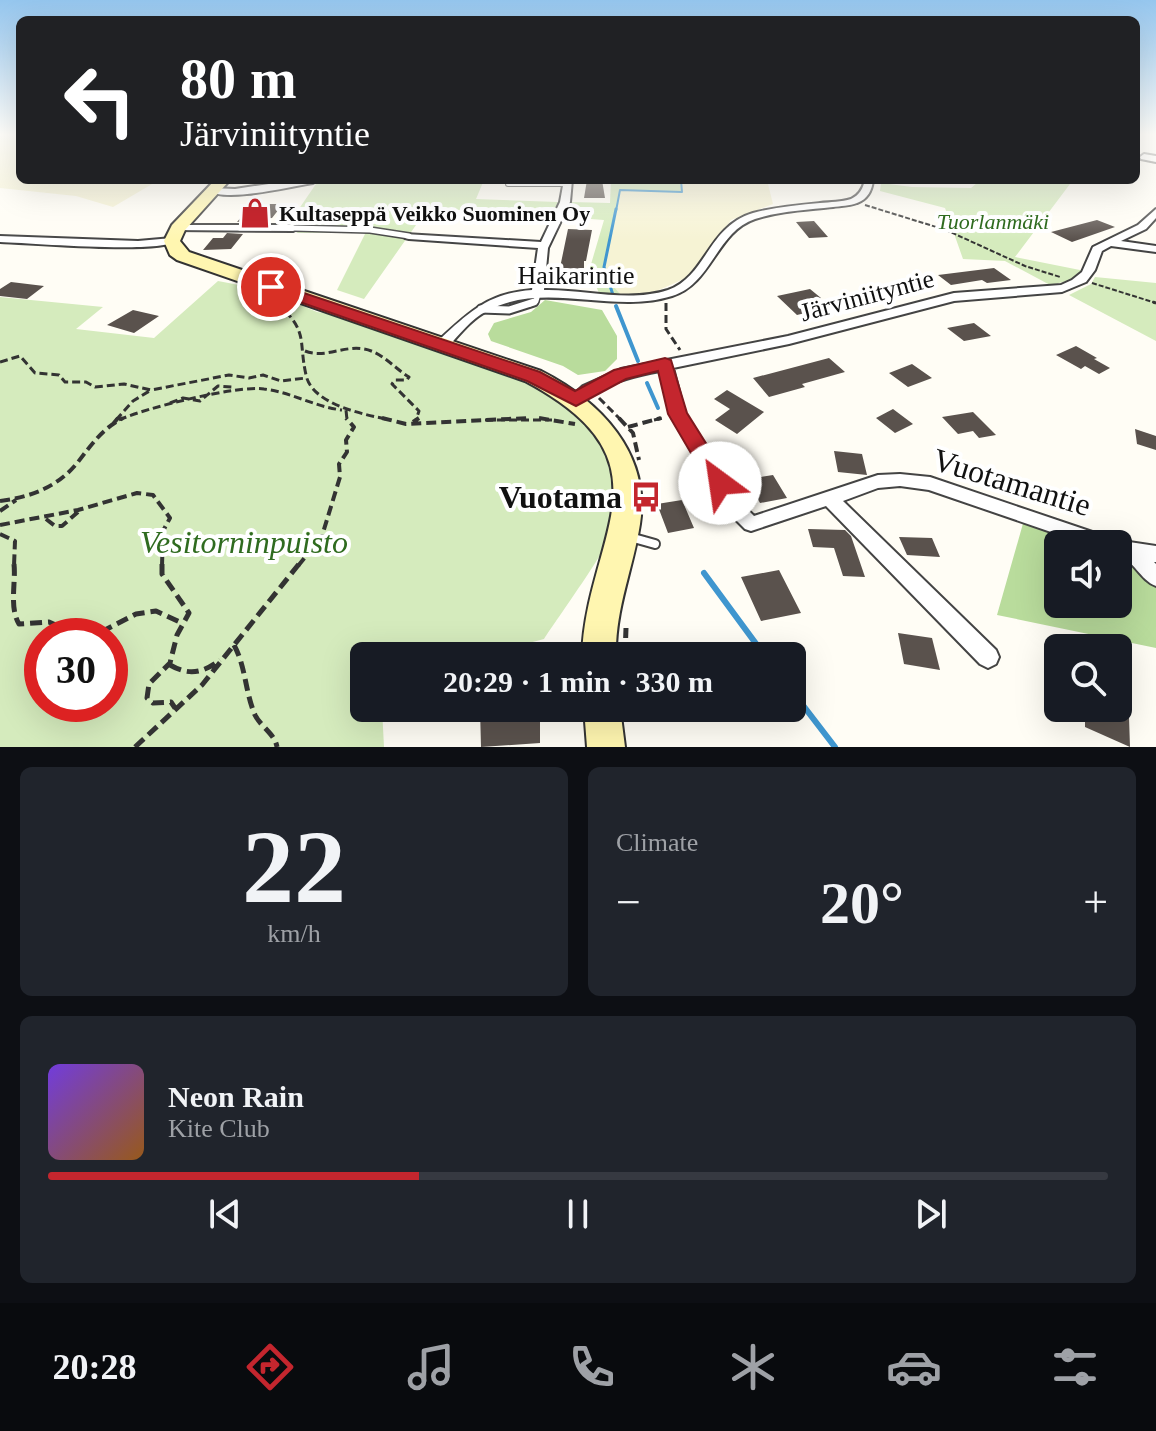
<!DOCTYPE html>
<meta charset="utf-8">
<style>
body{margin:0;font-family:Georgia,serif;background:#20242c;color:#f1f3f6;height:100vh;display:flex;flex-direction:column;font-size:30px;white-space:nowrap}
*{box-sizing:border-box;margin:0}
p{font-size:26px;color:#9ea1a6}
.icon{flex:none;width:44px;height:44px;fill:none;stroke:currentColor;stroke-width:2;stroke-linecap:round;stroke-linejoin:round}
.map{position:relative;height:747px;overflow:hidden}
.panel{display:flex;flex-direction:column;gap:20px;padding:20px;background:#0d0f14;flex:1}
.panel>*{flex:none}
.top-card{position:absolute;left:16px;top:16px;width:1124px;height:168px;border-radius:12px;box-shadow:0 8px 32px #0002;background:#202124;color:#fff;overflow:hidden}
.controls{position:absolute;left:1044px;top:530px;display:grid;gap:16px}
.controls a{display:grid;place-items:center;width:88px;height:88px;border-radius:12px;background:#171b24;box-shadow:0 8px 32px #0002;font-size:40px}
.speed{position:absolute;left:24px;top:618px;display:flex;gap:16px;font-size:40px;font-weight:700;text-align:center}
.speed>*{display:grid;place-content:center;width:104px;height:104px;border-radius:50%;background:#171b24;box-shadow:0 8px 32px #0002;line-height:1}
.speed .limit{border:12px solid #d22;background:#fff;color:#111}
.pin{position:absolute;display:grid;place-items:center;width:68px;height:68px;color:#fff;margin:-34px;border:4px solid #fff;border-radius:50%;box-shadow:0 2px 8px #0007}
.me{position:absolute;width:88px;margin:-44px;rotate:329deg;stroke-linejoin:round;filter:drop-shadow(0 0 6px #0008)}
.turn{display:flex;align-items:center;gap:28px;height:168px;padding:0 32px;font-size:36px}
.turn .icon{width:104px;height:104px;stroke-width:2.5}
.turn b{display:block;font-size:56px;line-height:68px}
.big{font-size:60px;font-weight:600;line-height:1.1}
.panel .card{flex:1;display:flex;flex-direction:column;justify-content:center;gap:12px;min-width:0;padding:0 28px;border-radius:12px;background:#20242c}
.panel .dial{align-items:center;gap:0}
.dial b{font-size:104px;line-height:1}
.song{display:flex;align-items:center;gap:24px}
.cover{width:96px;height:96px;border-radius:12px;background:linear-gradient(135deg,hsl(260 70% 55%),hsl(30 70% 35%))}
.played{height:8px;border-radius:4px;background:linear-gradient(90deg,#c4262e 35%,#363941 35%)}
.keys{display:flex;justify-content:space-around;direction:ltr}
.heat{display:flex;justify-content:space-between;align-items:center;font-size:44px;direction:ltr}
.panel .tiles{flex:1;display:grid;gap:20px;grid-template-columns:1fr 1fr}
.card:last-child{grid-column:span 2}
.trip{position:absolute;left:350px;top:642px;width:456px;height:80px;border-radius:12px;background:#171b24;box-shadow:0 8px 32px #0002;font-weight:600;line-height:80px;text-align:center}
.tabs{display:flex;height:128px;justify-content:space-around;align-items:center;background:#090b0e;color:#9ea1a6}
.tabs .icon{width:56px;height:56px}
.tabs .selected{color:#c4262e}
.tabs b{font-size:36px;color:#f1f3f6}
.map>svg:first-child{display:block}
.farmland{fill:#f6f3d4}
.green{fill:#d5ebbd;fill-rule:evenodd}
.forest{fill:#b9dc9c}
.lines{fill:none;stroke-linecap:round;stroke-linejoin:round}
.stream-far3{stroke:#3f96cf;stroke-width:2}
.stream-far2{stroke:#3f96cf;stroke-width:3}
.stream-far1{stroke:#3f96cf;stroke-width:4}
.stream{stroke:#3f96cf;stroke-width:6}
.building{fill:#5a524d}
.lane-far3-casing{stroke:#444;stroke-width:6}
.lane-far2-casing{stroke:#444;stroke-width:8}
.lane-far1-casing{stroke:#444;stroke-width:11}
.lane-casing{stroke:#444;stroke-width:12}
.street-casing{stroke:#444;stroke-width:4}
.secondary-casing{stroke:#333;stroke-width:4}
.path-far3{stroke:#333;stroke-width:2;stroke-dasharray:5 2;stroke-linecap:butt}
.path-far2{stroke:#333;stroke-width:3;stroke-dasharray:8 4;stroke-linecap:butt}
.path-far1{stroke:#333;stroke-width:4;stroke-dasharray:10 5;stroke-linecap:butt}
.path{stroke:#333;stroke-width:5;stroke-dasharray:12 6;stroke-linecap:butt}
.lane-far3{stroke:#fff;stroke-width:4}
.lane-far2{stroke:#fff;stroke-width:5}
.lane-far1{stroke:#fff;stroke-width:7}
.lane{stroke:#fff;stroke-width:8}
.street{fill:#fff;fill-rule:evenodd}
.secondary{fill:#fff6b0;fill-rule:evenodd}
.route{fill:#c4262e;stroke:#7f191e;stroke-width:2}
.labels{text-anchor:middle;stroke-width:8;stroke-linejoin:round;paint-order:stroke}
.far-poi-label{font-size:22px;font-weight:bold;fill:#111;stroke:#fff;text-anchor:start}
.far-park-label{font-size:22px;font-style:italic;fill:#2f6b1f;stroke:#fff}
.street-label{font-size:26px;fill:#111;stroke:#fff}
.near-street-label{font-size:32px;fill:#111;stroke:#fff}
.near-poi-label{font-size:32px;font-weight:bold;fill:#111;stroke:#fff;text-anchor:end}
.near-park-label{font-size:32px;font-style:italic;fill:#2f6b1f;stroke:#fff}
</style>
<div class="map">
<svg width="1156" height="747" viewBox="0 0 1156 747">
<rect width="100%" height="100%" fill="#fffdf5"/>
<path class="farmland" d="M0 135H20V180H159L113 207 76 196 0 188Z
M681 180H767L773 204 731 220 698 268 686 278 650 294H620L606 277 604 267 620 190 682 192Z"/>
<path class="green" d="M322 180H484L476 199 558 202 551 216 428 208 364 299 337 290 366 232 297 233 300 225 292 219 318 181Z
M611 180H681L682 192 620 190 604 267 606 277 620 294 600 295 589 271 604 220 565 217 572 202 610 203Z
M968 180 1041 183 1044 180H1073L1015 257 1085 271 1072 280 1050 285 1005 261 963 259 945 208 880 191 881 183 912 187 971 188 977 183Z
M1095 277 1156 283V341L1069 295 1091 284Z
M218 281 265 290 317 312 339 316C409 340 542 372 590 426 613 452 619 497 613 530 609 547 557 619 544 639L480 656H364V708H382L384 747H0V297L103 307 76 329 154 338ZM42 636H110V704H42Z"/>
<path class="forest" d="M545 300 602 310 617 336V359L605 371 578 375 563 366 491 341 488 334 494 323 531 312Z
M1024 520 1102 544H1058V604H1118V549L1156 576V648L997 615Z"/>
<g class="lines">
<path class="stream-far3" d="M616 211 620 190 682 192 681 180"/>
<path class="stream-far2" d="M613 295 604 267 616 209"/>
<path class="stream-far1" d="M616 306 638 361
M647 383 658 408"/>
<path class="stream" d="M704 573 765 656
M792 691 835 747"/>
</g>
<path class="building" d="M587 180H602L605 198H584Z
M265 204H283L272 218 237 222 248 209H261Z
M1097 220 1115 227 1072 242 1051 232Z
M814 221 828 237 809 238 796 222Z
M568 229 592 230 586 261H584V287H556Z
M227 233 243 234 231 249 203 250 213 238H223Z
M994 268 1011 280 987 283 982 280 951 285 938 275Z
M11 282 44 286 27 299 0 296V289Z
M810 289 821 298 803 302 813 311 797 315 777 296Z
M133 310 159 316 134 333 107 325Z
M974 323 991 336 964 341 947 328Z
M1076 346 1097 358 1094 359 1110 368 1099 374 1085 366 1081 369 1056 355Z
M829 358 845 372 802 384 805 387 769 397 753 378Z
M912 364 932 378 908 387 889 373Z
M727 390 764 412 737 434 715 420 730 409 714 399Z
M893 409 913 424 895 433 876 418Z
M973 412 996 435 979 438 973 431 958 434 942 417Z
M1135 429 1156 436V450L1137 444Z
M834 451 862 454 867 475 838 472Z
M755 468 760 477 773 475 787 498 760 503 742 471Z
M1053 488 1078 496 1079 516 1054 508Z
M682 500 694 528 668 533 657 504Z
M808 529 845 530 851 536 865 577 843 576 834 548 813 547Z
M899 537 932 538 940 557 907 555Z
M779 570 801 613 761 621 741 577Z
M898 633 932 638 940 670 904 664Z
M480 708H540V743L481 747Z
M1085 708H1109L1129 717 1130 747 1085 727Z"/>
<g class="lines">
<g class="lane-far3-casing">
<path id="lane-far3" d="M508 184H568"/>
</g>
<g class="lane-far2-casing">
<path id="lane-far2" d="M293 228 370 230 409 236
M530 304 536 301 538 294"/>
</g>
<g class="lane-far1-casing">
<path id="lane-far1" d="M481 309 509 310 534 302"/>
</g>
<g class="lane-casing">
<path id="lane" d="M630 537 655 544"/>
</g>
<g class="street-casing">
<path id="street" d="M1144 154 1156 156V162L1141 159 1140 157Z
M295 180H317L313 183C287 187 230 202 207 191L212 188 235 189Z
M564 180H572L570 202 548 248 544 290C584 289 628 303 668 290 707 276 707 227 753 213 775 207 798 205 820 203 830 202 842 202 851 199 860 195 863 188 865 180H873C872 190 868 199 857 203 850 206 840 206 833 207 807 210 780 211 755 219 716 232 712 284 672 296 611 315 545 280 487 311 471 319 459 335 447 348H437L435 345 437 342C468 313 488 293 532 290L538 248 409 239 405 238V234L541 242 560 202Z
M1156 209V218L1146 229 1121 241 1156 246V252L1111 246 1102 251 1095 270 1086 282 1062 292 954 301 789 344 673 368 685 414 740 502 754 516 878 475 900 474 930 477 1116 540 1156 546V562H1154L1156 564V586C1140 580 1134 560 1118 555V544H1086L929 490 900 486 878 488 843 501 996 650 999 657 996 664 988 668 980 664 826 506 751 531 745 529 728 512 670 414 660 371C638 375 618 380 598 390 590 394 584 401 576 404L569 399 583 386 621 369 788 336 954 293 1061 285 1072 280 1082 272 1093 247 1138 225Z
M178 225H293L298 228 293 231 174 230V226Z
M0 236 138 241 172 238 177 241C157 254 32 243 0 242Z"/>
</g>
<g class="secondary-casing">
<path id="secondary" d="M215 180H230L185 230 180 241 189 252 541 371C600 401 651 453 640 524 633 569 615 609 616 656H582C586 535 679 463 525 381L177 260 170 255 164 241 172 225Z
M584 708H620L625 747H587Z"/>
</g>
<path class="path-far3" d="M865 205 946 230 1025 266 1060 277
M946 230 957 222
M1092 283 1156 303"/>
<path class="path-far2" d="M1153 302 1156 303
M277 303C309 332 298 339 306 375 312 405 366 415 391 420
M666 303V329L680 350
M305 351C325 359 344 345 364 349 382 352 394 368 409 377L407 380H395L392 384 419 411 416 420
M0 362 20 356 35 373 59 375 65 382H86L95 387 124 384 151 390 229 375 249 378 263 375 281 381 306 378
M599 398 621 420
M170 403 183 398 200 401 218 386 232 387
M346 410 347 420
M116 420 133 401 151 390
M119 420C145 408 237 385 264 389 291 392 315 407 342 410
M485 420H552
M654 420 663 418"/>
<path class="path-far1" d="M382 418 406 424 529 418
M539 418 575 424
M619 418 633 433 639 460
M413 422 419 418
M113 424 118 418
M628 427 661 418
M0 501C31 497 58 487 78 462 92 444 102 429 123 418
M0 511 16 500
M46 519 55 526H62L78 512
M0 525 78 510 137 493 153 495 170 518 163 531 162 566
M0 534 15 541 14 566
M298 566 322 536 340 477 339 464 347 452 346 440 354 427 346 418"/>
<path class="path" d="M14 564C16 583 9 607 19 624L49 622 60 627 103 631 136 614 156 611 182 623
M162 564V574L189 613 177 635 170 663 149 684 147 698 153 703 171 702 175 708
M234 645C246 667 245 692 255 715 261 727 275 734 277 747
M625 656 626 628
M170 665C189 676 203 673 220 660
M135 747 202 685 299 564"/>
<use href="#lane-far3" class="lane-far3"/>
<use href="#lane-far2" class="lane-far2"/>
<use href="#lane-far1" class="lane-far1"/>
<use href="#lane" class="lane"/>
<use href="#street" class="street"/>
<use href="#secondary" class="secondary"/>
</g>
<linearGradient id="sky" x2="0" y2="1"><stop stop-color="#95c6ee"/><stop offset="0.56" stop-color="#fffefa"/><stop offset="1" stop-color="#fffefa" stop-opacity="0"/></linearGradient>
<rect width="1156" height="240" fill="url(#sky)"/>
<path class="route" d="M271 282 540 372 575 391 614 370 665 358 671 360 687 413 731 483 728 489 720 492 712 489 668 414 658 371 626 379 576 406 527 381 265 290V284Z"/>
<defs>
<g id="shop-bare" transform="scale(2.4)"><path d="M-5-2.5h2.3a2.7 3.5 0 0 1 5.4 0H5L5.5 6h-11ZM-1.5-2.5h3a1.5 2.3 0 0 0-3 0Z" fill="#c4262e" stroke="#fff" stroke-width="2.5" paint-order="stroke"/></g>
<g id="bus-bare" transform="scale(2.4)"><path d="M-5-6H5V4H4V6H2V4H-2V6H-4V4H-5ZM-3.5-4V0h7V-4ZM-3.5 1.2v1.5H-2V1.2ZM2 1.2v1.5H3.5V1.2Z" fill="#c4262e" stroke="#fff" stroke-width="2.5" paint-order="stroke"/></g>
</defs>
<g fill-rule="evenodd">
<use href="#shop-bare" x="255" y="213"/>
<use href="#bus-bare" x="646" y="497"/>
</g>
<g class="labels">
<g class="far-poi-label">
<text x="279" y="221">Kultaseppä Veikko Suominen Oy</text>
</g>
<g class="far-park-label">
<text x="993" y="229">Tuorlanmäki</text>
</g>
<g class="street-label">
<text x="576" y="284">Haikarintie</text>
<text transform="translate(867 295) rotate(-15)" y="9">Järviniityntie</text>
</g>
<g class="near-street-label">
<text transform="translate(1012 482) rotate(17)" y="11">Vuotamantie</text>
</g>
<g class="near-poi-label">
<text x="622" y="508">Vuotama</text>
</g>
<g class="near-park-label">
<text x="244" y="553">Vesitorninpuisto</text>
</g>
</g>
</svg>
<div class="controls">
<a><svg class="icon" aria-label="sound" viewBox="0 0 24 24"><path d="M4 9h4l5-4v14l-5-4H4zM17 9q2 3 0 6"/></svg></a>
<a><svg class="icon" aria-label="search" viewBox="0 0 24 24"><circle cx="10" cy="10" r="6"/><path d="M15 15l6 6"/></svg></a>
</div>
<div class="speed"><div class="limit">30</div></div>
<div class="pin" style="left:271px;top:287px;background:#d93025"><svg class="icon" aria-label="arrive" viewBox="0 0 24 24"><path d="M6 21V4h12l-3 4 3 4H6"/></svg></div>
<svg class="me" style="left:720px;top:483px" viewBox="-20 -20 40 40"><circle r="19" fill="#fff"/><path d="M0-13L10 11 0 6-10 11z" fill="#c4262e"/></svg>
<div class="trip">20:29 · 1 min · 330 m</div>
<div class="top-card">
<div class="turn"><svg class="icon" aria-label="left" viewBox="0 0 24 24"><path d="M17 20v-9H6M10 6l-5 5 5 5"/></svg><div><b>80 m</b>Järviniityntie</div></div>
</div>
</div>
<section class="panel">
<div class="tiles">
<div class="card dial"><b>22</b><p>km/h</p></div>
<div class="card"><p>Climate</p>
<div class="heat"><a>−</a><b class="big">20°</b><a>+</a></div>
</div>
<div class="card">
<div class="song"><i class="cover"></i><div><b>Neon Rain</b><p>Kite Club</p></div></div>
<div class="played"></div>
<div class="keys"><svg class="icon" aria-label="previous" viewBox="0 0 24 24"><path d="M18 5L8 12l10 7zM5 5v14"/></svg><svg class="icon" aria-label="pause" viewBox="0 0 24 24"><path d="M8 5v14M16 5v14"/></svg><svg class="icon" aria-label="next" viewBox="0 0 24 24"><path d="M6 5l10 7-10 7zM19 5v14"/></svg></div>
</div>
</div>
</section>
<nav class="tabs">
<b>20:28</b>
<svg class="icon selected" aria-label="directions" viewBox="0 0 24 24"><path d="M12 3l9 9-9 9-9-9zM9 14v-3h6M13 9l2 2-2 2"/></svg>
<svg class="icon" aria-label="music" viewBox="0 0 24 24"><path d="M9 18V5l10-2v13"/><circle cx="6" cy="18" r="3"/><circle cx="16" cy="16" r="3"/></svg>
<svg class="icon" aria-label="phone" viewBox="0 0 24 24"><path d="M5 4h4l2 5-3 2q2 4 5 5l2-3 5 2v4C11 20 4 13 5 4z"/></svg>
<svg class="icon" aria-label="climate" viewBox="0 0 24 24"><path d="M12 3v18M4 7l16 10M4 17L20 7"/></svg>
<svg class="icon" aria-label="car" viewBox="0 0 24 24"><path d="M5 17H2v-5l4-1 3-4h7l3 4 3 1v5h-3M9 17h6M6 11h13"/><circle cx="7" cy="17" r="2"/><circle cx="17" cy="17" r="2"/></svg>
<svg class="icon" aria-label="filters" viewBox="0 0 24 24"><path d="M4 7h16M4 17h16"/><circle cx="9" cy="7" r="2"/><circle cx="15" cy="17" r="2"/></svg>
</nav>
